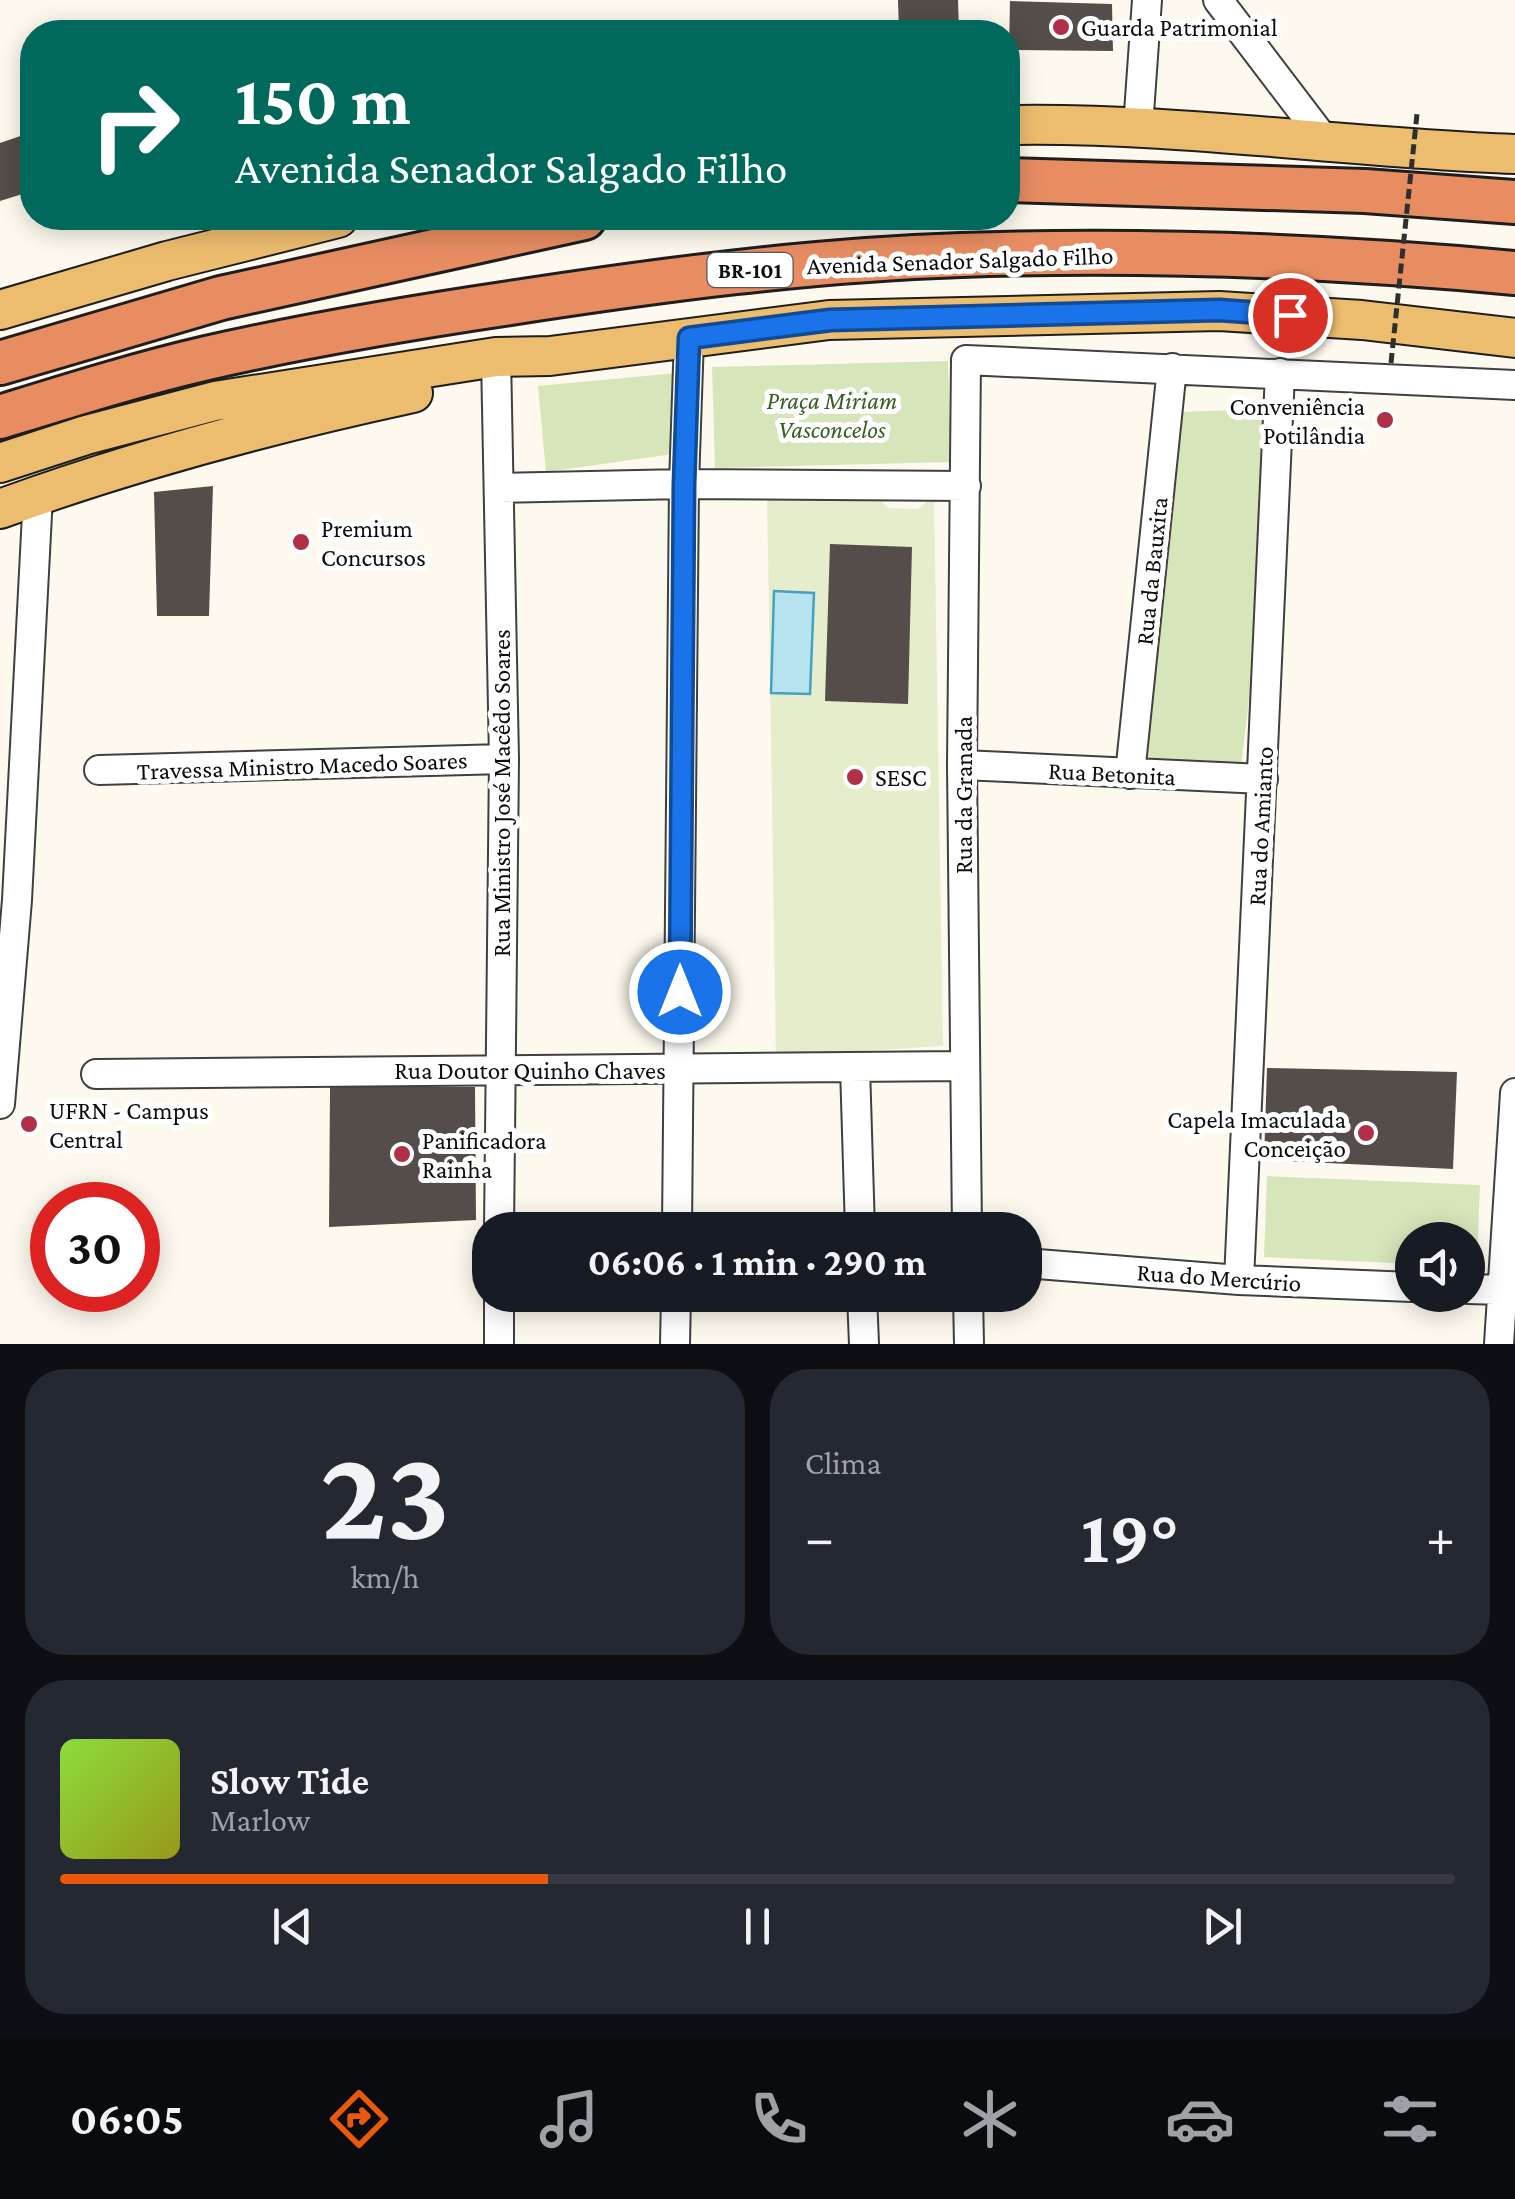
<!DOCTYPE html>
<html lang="pt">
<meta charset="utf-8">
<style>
body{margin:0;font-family:"Crimson Pro",serif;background:#242831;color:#f1f3f6;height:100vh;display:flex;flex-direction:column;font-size:38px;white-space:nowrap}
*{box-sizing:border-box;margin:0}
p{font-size:32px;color:#9ea1a6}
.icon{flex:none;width:55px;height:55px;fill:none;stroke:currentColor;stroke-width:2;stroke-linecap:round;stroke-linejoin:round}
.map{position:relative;height:1344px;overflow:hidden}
.sheet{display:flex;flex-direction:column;gap:25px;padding:25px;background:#0d0f14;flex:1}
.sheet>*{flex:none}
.hud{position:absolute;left:20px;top:20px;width:1000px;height:210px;border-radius:40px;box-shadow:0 5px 25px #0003;background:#00695c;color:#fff;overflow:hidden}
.fabs{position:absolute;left:1395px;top:1222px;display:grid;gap:20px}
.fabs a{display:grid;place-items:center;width:90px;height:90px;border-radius:50%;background:#171b24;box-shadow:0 5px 25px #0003;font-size:50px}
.speed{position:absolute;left:30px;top:1182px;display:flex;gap:20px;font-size:50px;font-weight:700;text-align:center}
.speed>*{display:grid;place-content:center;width:130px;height:130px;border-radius:50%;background:#171b24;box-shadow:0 5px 25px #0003;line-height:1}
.speed .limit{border:15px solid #d22;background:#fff;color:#111}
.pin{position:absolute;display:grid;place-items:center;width:85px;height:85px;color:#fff;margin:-42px;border:5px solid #fff;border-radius:50%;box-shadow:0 2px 10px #0007}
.me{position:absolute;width:110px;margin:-55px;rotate:0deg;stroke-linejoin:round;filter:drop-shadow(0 0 8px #0008)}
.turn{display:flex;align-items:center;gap:35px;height:210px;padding:0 50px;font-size:45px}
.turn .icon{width:130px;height:130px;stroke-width:2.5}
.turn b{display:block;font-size:70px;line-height:85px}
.big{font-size:75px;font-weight:700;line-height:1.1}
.sheet .card{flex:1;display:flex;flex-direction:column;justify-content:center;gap:15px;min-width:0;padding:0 35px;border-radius:40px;background:#242831}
.sheet .dial{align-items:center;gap:0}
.dial b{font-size:130px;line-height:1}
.song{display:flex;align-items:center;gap:30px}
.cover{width:120px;height:120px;border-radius:15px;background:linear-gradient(135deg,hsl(90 70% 55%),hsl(60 70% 35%))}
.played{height:10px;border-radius:5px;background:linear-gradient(90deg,#ea580c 35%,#363941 35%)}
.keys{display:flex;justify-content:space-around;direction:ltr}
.heat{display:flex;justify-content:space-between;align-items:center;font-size:55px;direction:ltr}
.sheet .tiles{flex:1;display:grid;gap:25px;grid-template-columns:1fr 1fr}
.card:last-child{grid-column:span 2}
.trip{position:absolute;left:472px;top:1212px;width:570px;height:100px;border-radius:40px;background:#171b24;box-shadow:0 5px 25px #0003;font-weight:700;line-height:100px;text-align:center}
.dock{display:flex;height:160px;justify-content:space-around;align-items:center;background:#090b0e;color:#9ea1a6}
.dock .icon{width:70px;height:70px}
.dock .selected{color:#ea580c}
.dock b{font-size:45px;color:#f1f3f6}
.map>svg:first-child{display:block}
.green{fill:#d7e5bb}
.pitch{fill:#e6edcc}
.water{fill:#b7e3f1;stroke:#44a1c2;stroke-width:2.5}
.building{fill:#554d4a}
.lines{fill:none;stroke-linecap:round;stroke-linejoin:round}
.minor-casing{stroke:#404040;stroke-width:32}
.major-casing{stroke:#1e1e1e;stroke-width:42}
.highway-casing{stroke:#1e1e1e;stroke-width:48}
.minor{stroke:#fff;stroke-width:28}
.major{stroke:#edbd6f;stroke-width:38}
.highway{stroke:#e88d62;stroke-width:42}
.path-bridge{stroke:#2f2f2f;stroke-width:5;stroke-dasharray:10 5;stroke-linecap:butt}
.route-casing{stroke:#114b97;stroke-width:25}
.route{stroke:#1a73e8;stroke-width:18}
.poi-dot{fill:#b13048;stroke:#fff;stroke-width:4}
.labels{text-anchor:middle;stroke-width:10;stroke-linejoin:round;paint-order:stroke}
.shield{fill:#fff;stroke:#565656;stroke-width:2.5}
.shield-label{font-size:22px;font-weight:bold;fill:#0d0d0d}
.poi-label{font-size:25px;fill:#0d0d0d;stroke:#fff;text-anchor:start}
.street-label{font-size:25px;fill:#0d0d0d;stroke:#fff}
.park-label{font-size:25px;font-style:italic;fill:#385f23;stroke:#fff}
</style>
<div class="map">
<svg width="1515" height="1344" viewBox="0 0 1515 1344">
<rect width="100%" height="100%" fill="#fef9ee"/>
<path class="green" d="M948 361 951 462 715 468 712 367Z
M677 373 680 453 546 472 538 386Z
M1265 409 1262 586 1241 769 1141 766 1178 412Z
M1267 1176 1480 1185 1477 1266H1468V1240H1412V1264L1264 1257Z"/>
<path class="pitch" d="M767 489 867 490 889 508 918 509 934 495 943 1046 776 1056Z"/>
<path class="water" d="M774 591 814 593 810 694 771 693Z"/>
<path class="building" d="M898 0H958L959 32H899Z
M1010 1 1112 4 1113 51 1009 50Z
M32 132V191L0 201V143Z
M213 486 209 616H157L154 492Z
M830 544 912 547 908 704 825 701Z
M1267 1068 1457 1072 1453 1169 1264 1160Z
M330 1087H475L476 1220 329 1227Z"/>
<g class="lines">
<g class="minor-casing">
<path id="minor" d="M1218 0 1326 142
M1138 127 1147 0
M496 357 504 759 499 1230
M500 488 684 484 966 486
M962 765 1263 779
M99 770 504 759
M1130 774 1172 368
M855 1067 860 1230
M96 1074 964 1066
M0 1104 17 900 38 495
M677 1230 684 484 689 338
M967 1230 962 765 966 360 1515 385
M1025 1263 1239 1280 1412 1287
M1239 1280 1280 373
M1468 1289 1504 1290
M862 1295 864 1344
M968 1295 969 1344
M499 1344V1295
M675 1344 676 1295
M1499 1344 1515 1093"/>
</g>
<g class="major-casing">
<path id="major" d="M1008 125C1178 122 1345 148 1515 154
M0 310 167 261 338 218
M0 463 86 435 215 401 496 357 550 356 829 320 1219 311 1362 320 1515 338
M0 509C134 460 274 423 413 393"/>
</g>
<g class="highway-casing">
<path id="highway" d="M1008 180 1365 191 1515 202
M0 363 221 298 584 218
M0 417C68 396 138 374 207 358 307 335 409 318 510 303 660 280 810 260 961 255 1145 249 1332 256 1515 273"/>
</g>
<use href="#minor" class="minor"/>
<use href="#major" class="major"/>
<use href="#highway" class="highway"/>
<path class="path-bridge" d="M1391 363 1417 114"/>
</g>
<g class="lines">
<g class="route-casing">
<path id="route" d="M680 992 684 484 689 338 830 320 1219 310 1290 315"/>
</g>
<use href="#route" class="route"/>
</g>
<g class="poi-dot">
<circle cx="1061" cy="27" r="10"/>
<circle cx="1385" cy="420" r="10"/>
<circle cx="301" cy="542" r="10"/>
<circle cx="855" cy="777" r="10"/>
<circle cx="29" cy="1124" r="10"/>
<circle cx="1366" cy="1133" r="10"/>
<circle cx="402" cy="1154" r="10"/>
</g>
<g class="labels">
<rect class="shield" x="707.5" y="253" width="85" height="34" rx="8"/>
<g class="shield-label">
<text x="750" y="278">BR-101</text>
</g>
<g class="poi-label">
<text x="1081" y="36">Guarda Patrimonial</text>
<text x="1365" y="415" text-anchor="end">Conveniência<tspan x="1365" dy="29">Potilândia</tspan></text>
<text x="321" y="537">Premium<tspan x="321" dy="29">Concursos</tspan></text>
<text x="875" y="786">SESC</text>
<text x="49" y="1119">UFRN - Campus<tspan x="49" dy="29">Central</tspan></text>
<text x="1346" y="1128" text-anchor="end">Capela Imaculada<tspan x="1346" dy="29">Conceição</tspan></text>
<text x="422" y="1149">Panificadora<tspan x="422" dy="29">Rainha</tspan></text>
</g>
<g class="street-label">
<text transform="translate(960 260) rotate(-2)" y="9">Avenida Senador Salgado Filho</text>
<text transform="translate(1151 571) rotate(-84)" y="9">Rua da Bauxita</text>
<text transform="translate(302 765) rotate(-2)" y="9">Travessa Ministro Macedo Soares</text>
<text transform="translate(1112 773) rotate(3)" y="9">Rua Betonita</text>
<text transform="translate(501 793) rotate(-90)" y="9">Rua Ministro José Macêdo Soares</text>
<text transform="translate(963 795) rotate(-90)" y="9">Rua da Granada</text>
<text transform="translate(1260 826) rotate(-87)" y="9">Rua do Amianto</text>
<text x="530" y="1079">Rua Doutor Quinho Chaves</text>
<text transform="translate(1219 1277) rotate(4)" y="9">Rua do Mercúrio</text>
</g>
<g class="park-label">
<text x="832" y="409">Praça Miriam<tspan x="832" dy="29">Vasconcelos</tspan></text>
</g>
</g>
</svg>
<div class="fabs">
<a><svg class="icon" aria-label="sound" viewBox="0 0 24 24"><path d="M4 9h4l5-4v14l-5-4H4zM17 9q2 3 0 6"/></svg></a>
</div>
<div class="speed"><div class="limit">30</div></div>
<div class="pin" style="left:1290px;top:315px;background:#d93025"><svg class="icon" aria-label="arrive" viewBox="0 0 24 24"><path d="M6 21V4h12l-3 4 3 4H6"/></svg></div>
<svg class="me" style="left:680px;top:992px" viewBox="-20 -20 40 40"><circle r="17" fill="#1a73e8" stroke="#fff" stroke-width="3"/><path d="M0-11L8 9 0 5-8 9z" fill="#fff"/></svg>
<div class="trip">06:06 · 1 min · 290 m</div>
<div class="hud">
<div class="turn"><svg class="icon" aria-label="right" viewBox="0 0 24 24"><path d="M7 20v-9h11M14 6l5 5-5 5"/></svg><div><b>150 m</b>Avenida Senador Salgado Filho</div></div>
</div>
</div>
<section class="sheet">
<div class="tiles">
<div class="card dial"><b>23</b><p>km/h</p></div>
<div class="card"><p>Clima</p>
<div class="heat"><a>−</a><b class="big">19°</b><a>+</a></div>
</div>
<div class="card">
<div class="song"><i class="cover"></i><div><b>Slow Tide</b><p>Marlow</p></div></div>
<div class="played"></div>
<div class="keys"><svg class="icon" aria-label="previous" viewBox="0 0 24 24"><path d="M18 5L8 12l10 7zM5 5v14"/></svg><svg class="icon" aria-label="pause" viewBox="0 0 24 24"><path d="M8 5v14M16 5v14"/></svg><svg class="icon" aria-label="next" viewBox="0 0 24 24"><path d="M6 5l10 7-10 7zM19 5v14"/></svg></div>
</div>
</div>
</section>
<nav class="dock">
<b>06:05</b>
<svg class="icon selected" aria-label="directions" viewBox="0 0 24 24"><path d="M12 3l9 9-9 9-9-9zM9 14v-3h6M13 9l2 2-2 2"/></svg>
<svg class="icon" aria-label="music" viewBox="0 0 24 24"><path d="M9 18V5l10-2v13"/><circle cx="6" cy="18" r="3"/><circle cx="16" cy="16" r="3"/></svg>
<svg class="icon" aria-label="phone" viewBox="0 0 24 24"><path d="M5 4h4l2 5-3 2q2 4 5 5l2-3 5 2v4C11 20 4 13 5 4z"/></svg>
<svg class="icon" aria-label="climate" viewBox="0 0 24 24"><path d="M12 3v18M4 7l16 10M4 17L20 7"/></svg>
<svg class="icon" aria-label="car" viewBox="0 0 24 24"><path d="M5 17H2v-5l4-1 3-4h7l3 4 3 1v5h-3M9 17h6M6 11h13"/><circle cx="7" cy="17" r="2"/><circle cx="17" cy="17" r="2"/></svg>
<svg class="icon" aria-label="filters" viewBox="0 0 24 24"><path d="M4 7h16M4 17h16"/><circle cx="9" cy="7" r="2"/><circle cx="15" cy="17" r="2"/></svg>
</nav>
